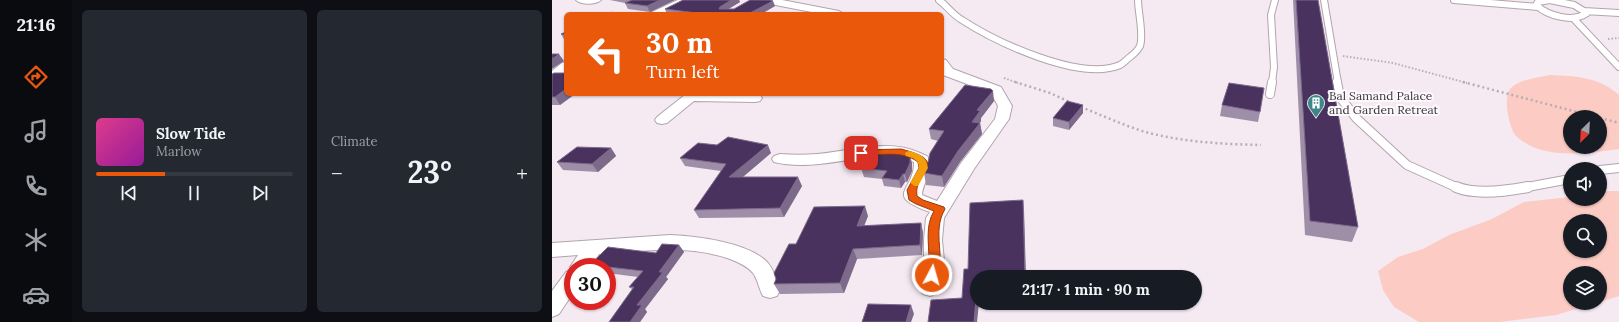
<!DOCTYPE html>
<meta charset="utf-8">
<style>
body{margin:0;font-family:Lora,serif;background:#242831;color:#f1f3f6;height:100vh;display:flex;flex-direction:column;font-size:15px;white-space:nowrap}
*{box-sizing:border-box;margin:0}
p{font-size:13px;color:#9ea1a6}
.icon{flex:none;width:22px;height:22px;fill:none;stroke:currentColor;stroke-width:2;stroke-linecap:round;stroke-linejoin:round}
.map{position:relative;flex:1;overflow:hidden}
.side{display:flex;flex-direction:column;gap:10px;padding:10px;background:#0d0f14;width:480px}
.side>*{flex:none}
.top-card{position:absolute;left:12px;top:12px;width:380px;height:84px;border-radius:6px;box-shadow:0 1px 3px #0004;background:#ea580c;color:#fff;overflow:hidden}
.needle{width:26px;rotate:204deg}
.controls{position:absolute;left:1011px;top:110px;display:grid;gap:8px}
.controls a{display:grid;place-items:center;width:44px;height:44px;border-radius:50%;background:#171b24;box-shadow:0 1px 3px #0004;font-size:20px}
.speed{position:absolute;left:12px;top:258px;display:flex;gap:8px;font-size:20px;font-weight:700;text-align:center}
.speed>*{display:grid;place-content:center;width:52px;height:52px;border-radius:50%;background:#171b24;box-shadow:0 1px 3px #0004;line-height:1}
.speed .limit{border:6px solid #d22;background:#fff;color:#111}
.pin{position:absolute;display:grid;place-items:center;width:34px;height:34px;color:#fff;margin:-17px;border-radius:8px;box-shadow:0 2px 6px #0006}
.me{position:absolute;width:44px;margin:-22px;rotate:6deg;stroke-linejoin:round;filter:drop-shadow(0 0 3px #0008)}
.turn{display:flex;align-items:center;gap:14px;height:84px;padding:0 16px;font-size:18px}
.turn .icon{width:52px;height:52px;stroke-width:2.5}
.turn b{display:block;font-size:28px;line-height:34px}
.big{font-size:30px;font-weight:700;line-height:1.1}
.side .card{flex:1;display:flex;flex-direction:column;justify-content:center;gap:6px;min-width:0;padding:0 14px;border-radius:6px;background:#242831}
.song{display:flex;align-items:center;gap:12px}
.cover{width:48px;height:48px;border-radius:6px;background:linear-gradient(135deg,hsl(330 70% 55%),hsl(300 70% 35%))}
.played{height:4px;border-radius:2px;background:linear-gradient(90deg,#ea580c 35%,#363941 35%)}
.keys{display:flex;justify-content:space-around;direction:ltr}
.heat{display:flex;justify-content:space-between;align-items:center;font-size:22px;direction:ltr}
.side .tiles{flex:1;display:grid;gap:10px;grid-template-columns:repeat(2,1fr)}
.trip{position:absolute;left:418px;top:270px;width:232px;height:40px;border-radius:20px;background:#171b24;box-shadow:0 1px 3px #0004;font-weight:700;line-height:40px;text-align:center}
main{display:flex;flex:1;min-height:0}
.dock{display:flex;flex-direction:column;width:72px;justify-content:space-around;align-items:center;background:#090b0e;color:#9ea1a6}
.dock .icon{width:28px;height:28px}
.dock .current{color:#ea580c}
.dock b{font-size:18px;color:#f1f3f6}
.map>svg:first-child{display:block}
.green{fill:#fccbc3;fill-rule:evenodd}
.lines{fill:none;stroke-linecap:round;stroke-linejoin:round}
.service-far2-casing{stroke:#b0a5ae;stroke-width:8}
.service-far1-casing{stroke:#b0a5ae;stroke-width:10}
.service-casing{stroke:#b0a5ae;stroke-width:12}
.minor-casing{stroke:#b0a5ae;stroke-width:2}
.path-far1{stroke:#b7aeb5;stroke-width:2;stroke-dasharray:1.5 2;stroke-linecap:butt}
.path{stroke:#b7aeb5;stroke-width:2.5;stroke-dasharray:2 3;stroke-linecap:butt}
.service-far2{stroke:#fff;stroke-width:6}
.service-far1{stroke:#fff;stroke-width:8}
.service{stroke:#fff;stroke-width:10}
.minor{fill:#fff;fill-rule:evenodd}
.wall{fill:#9f8ea8}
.shaded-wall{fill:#7d698a}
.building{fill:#49325e;stroke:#7d698a}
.route{fill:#ea580c;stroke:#983908}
.slow{fill:#f59e0b}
.labels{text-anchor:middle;stroke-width:4;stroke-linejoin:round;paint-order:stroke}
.poi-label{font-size:12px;fill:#3b363a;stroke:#fef9fc;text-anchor:start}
</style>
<main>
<nav class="dock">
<b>21:16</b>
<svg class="icon current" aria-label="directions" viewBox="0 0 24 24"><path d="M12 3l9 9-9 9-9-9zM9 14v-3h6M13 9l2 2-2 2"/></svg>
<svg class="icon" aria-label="music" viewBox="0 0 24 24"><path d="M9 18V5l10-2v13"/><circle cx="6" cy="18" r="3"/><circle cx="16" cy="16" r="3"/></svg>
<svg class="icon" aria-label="phone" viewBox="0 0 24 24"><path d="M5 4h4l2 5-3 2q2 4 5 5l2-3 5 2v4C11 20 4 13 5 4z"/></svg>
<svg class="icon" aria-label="climate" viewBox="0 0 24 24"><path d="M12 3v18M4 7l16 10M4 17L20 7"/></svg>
<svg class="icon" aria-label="car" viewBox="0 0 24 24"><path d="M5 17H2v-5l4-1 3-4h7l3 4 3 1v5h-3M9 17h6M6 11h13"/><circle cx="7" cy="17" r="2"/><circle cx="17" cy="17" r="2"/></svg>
</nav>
<section class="side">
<div class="tiles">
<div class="card">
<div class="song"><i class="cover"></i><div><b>Slow Tide</b><p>Marlow</p></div></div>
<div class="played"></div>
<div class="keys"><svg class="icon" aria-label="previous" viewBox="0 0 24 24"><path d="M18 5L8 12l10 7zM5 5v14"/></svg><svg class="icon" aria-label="pause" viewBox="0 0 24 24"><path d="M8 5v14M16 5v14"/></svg><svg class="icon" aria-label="next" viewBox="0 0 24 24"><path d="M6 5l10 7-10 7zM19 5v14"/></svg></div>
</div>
<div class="card"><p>Climate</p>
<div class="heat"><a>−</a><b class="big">23°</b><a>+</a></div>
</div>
</div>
</section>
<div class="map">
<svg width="1067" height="322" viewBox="0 0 1067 322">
<rect width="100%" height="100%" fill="#f5e9f2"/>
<path class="green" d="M998 75C1024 76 1047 77 1067 95V149C1039 153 1002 158 977 145 973 143 967 139 964 136 957 128 951 98 958 89 967 79 985 78 998 75ZM1018 117H1048V147H1018Z
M1048 191H1067V296L1048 302V273H1018V303H1044L1004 315 947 322H867L842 307 831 290 826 271 846 257 871 249 897 235 940 219 972 202 1018 197V199H1048ZM1018 221H1048V251H1018Z"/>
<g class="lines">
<g class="service-far2-casing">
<path id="service-far2" d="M387 0C395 6 401 15 410 20 444 42 528 82 568 65 572 63 575 59 578 57 582 54 586 50 588 46 592 35 586 12 586 0
M772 0 786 83
M902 0 986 7
M998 0 1022 5 1035 13C1021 23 996 16 984 5L986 2Z
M1032 11 1067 13
M1021 18 1067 67
M720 83 722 67 719 15 723 0"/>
</g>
<g class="service-far1-casing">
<path id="service-far1" d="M785 82 788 97 804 118 855 165 906 188
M718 94 720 82
M1048 170 1067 168
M970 188 1018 179"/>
</g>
<g class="service-casing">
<path id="service" d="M904 187C923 195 955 191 976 187"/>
</g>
<g class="minor-casing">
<path id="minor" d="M24 0H49C44 5 29 5 24 0Z
M126 0H139L138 2 113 14H99L100 12Z
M208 0H230L287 11 292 14H270L213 3Z
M390 59 394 60 401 69 449 87 460 106 457 119 422 169 392 218 390 240 392 261 388 288 385 294 378 296 371 294 368 288 372 261V240L374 218 378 212C330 195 363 191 362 162L347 157 333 156C297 157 258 171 222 162L220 159 222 156 228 154C240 155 253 155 265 154 298 151 337 138 368 153 372 155 377 156 378 160 382 171 370 184 370 195L385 201 409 163 443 119 446 106 439 93 391 75 390 73Z
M14 62V72L5 80 0 81V71L10 63Z
M134 94H204L208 95 210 98 208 101 203 102 142 101 115 123 110 124 105 123 103 120 105 117Z
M118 235C143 236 196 242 215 262 222 270 225 280 228 290L225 296 218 298 211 296C207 289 206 280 201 273 195 266 186 262 178 259 135 244 91 251 47 254L38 267H21V293L7 314 0 317V291L14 272 20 270 18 267 26 255 0 257V243Z"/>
</g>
<path class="path-far1" d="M1056 39 1067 38
M791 56 841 63 915 83
M452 78 466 83"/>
<path class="path" d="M463 82 498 93 520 103
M911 82 1044 117
M529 107C549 115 569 124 590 131 628 142 669 144 709 145
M1048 118 1067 123"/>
<use href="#service-far2" class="service-far2"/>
<use href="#service-far1" class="service-far1"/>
<use href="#service" class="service"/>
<use href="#minor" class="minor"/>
</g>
<path class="wall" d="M58 0H123L98 12 76 9 73 3Z
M131 0H187L188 2 176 9H182L223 6 209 14H115L113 9Z
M741 0H766L806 227 800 242 753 235Z
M14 32V41H13L9 34Z
M0 74 14 94H23L8 105H0Z
M442 101 429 118V121L428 123 430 134 408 162 392 187 374 185 372 173 386 141 379 139 377 129Z
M531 105V113L517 130 501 126V118Z
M670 105 708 112 706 122 668 116Z
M59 148 64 156 46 172 11 170 5 162Z
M219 153 191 177 250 186 232 217 147 218 142 210 169 171 133 166 128 158Z
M360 163V171L355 182H353L349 188 332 186 330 179 312 177 309 168Z
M316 216 312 226 369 223 371 233 370 255 305 259 292 293 228 294 222 284 244 244Z
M127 245 132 252 114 277 116 279 93 309 95 312 88 322H57L80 289 77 287 86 277 55 273V267H40L38 265 104 253Z"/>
<path class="shaded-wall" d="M108 0H123L98 12 95 6Z
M179 0H187L188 2 170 13 167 9 168 7Z
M221 1 223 6 209 14H196Z
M7 54 12 61 0 69V59Z
M14 89V94H23L8 105 3 97Z
M441 91 442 101 429 118V121L426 126 428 123 430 134 408 162 392 187 390 176 420 122 425 110Z
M531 105V113L517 130V122Z
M216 145 219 153 181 185 177 177Z
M59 148 64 156 46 172 40 164Z
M358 155 360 163V171L355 182 353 174Z
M351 174 353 182 349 188 347 180Z
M246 177 250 186 232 217 228 208Z
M471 200 472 210 474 277H473Z
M313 206 316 216 308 236 305 226Z
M369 223 371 233 370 255 368 245Z
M127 245 132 252 114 277 116 279 93 309 95 312 88 322H78L85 305 107 272Z
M301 249 305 259 292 293 288 283Z
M425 288V303H427L425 322H422Z
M359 305 362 314 359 322H354Z"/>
<path class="building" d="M80 0H108L95 6 73 3Z
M131 0H179L168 7 167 9H182L198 0H218L221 1 196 14H153L113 9Z
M744 0H766L806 227 758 221Z
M61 12 63 14H56Z
M14 32V35L9 34Z
M0 54H7L0 59Z
M2 73H14V81H13H14V89L3 97H0V74Z
M677 83 712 88 708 112 670 105Z
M413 85 439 89 441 91 425 110 428 111 420 122 428 123 406 151 390 176 372 173 376 162 378 153 392 131 377 129Z
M515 101 531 105 517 122 501 118Z
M176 137 216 145 177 177H246L228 208 142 210 174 164 128 158 146 143 165 145Z
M25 147 59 148 40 164 5 162Z
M322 151 358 155V163L353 174H351L347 180 330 178 335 171 309 168Z
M471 200 473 276 425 277V288L422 322H376L379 300 410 298 412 269H416L418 203Z
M313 206 305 226 369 223 368 245 301 249 288 283 222 284 224 279 222 273 237 244H244L262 207Z
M110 244 127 245 107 272H111L85 305H90L78 322H57L82 287H77L91 271 38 265 56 247 104 253Z
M316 304 359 305 354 322H310Z"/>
<path class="route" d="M349 149C400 162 361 171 365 196L371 200 392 207 393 209C379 233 395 258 384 278L380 279 376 278C373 272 377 266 377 260 377 243 373 226 382 211L364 204 357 200 355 190 367 168 366 162C350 150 328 155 309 156L305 153 309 150Z"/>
<path class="slow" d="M357 151C368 154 374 156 376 168L366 186H363L358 183 367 168 366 162 361 158 354 156 353 154 354 152Z"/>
<defs>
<g id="building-pin" transform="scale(0.9)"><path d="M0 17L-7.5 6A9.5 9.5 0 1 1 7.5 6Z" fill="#3e8687" stroke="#fef9fc"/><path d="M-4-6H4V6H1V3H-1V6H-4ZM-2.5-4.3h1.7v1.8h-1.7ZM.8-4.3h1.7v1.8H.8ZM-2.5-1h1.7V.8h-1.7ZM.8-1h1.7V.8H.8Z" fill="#fff"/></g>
</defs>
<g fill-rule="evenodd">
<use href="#building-pin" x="764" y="103"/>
</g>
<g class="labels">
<g class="poi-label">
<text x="777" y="100">Bal Samand Palace<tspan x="777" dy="14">and Garden Retreat</tspan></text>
</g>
</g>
</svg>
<div class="controls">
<a><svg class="needle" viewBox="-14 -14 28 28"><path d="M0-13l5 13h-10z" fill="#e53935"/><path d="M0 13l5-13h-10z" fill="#9ea1a6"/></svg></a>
<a><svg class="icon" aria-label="sound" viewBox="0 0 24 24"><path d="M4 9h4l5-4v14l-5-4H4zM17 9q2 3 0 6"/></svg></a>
<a><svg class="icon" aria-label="search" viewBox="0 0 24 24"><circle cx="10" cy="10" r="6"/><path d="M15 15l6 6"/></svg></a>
<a><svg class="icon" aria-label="layers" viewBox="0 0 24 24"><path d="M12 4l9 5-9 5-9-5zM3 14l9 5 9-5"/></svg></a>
</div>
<div class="speed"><div class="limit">30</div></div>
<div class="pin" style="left:309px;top:153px;background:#d93025"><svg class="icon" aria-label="arrive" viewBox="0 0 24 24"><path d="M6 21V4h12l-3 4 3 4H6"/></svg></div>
<svg class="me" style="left:380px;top:275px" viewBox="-20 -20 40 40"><circle r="17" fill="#ea580c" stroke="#fff" stroke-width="3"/><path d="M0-11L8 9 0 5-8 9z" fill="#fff"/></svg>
<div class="trip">21:17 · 1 min · 90 m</div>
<div class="top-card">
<div class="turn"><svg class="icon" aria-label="left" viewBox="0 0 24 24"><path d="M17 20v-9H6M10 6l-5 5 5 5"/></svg><div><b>30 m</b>Turn left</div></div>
</div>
</div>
</main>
